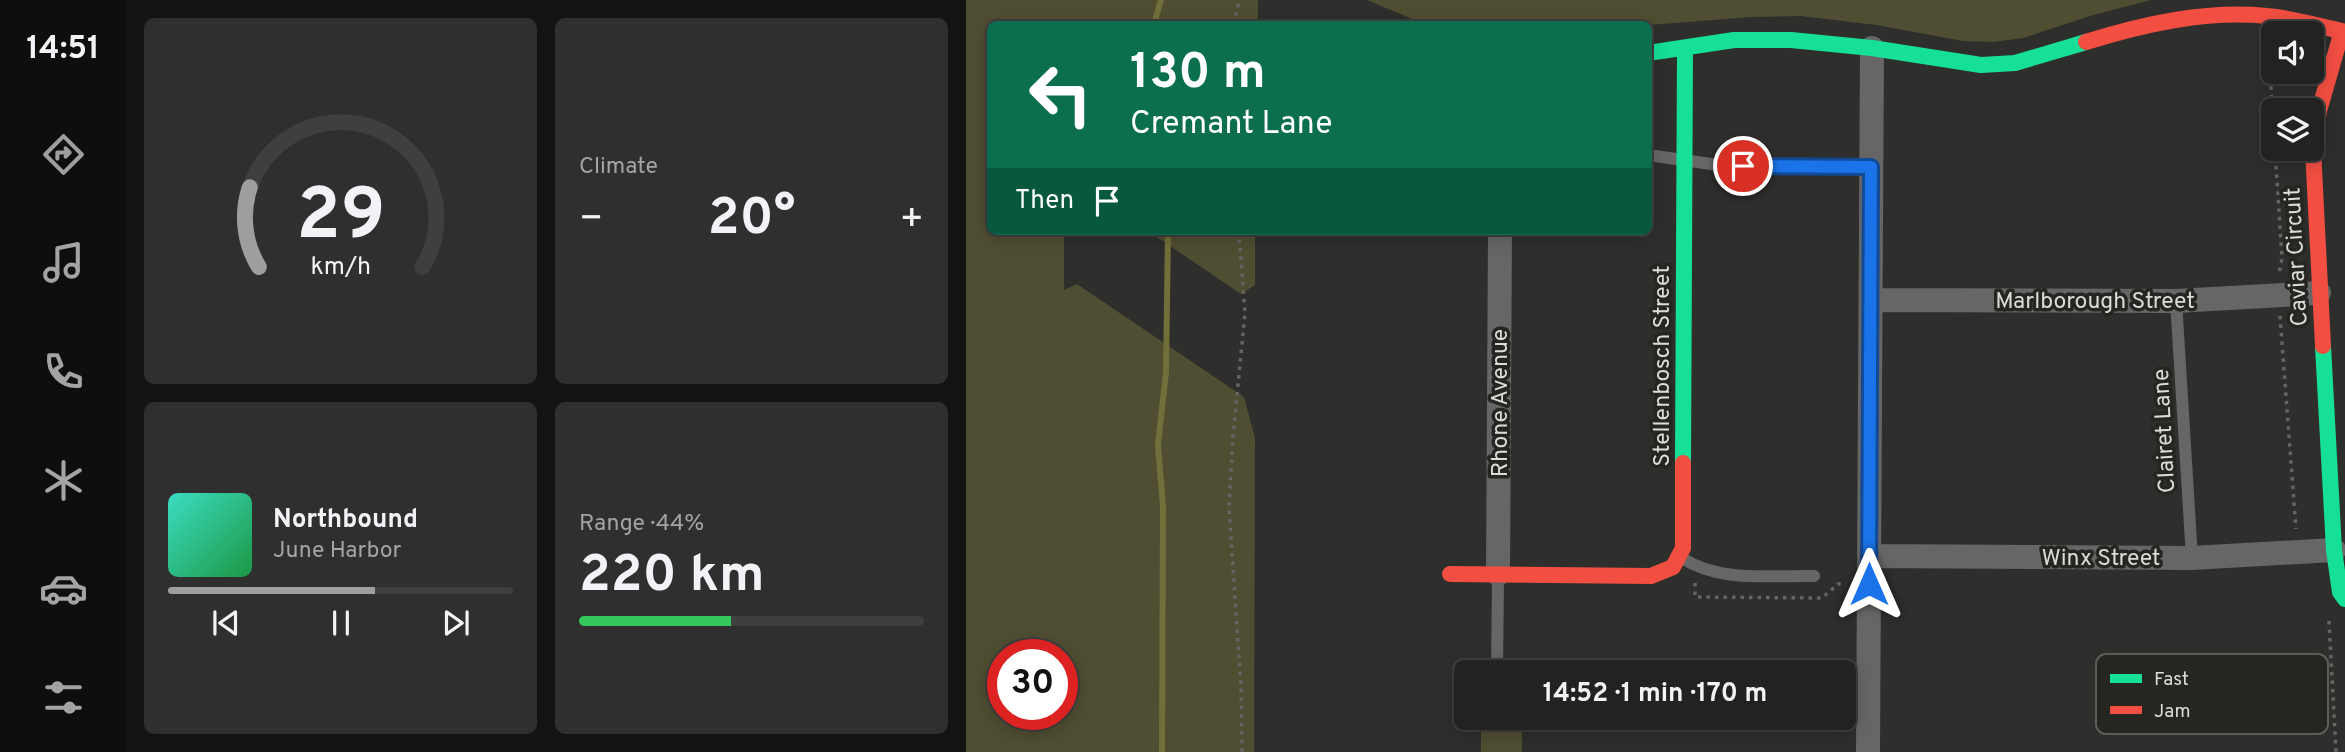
<!DOCTYPE html>
<meta charset="utf-8">
<style>
body{margin:0;font-family:Overpass,sans-serif;background:#2e2f2e;color:#f1f3f6;height:100vh;display:flex;flex-direction:column;font-size:26px;white-space:nowrap}
*{box-sizing:border-box;margin:0}
p{font-size:23px;color:#a2a4a5}
.icon{flex:none;width:38px;height:38px;fill:none;stroke:currentColor;stroke-width:2;stroke-linecap:round;stroke-linejoin:round}
.map{position:relative;flex:1;overflow:hidden}
.sheet{display:flex;flex-direction:column;gap:18px;padding:18px;background:#131312;width:840px}
.sheet>*{flex:none}
.hud{position:absolute;left:21px;top:21px;width:665px;height:214px;border-radius:10px;box-shadow:0 4px 18px #0003,0 0 0 2px #3f3f3f;background:#0b6e4f;color:#fff;overflow:hidden}
.controls{position:absolute;left:1295px;top:21px;display:grid;gap:14px}
.controls a{display:grid;place-items:center;width:63px;height:63px;border-radius:10px;background:#222221;box-shadow:0 4px 18px #0003,0 0 0 2px #3f3f3f;font-size:35px}
.speed{position:absolute;left:21px;top:639px;display:flex;gap:14px;font-size:35px;font-weight:700;text-align:center}
.speed>*{display:grid;place-content:center;width:91px;height:91px;border-radius:50%;background:#222221;box-shadow:0 4px 18px #0003,0 0 0 2px #3f3f3f;line-height:1}
.speed .limit{border:10px solid #d22;background:#fff;color:#111}
.pin{position:absolute;display:grid;place-items:center;width:60px;height:60px;color:#fff;margin:-30px;border:4px solid #fff;border-radius:50%;box-shadow:0 2px 7px #0007}
.me{position:absolute;width:77px;margin:-38px;rotate:0deg;stroke-linejoin:round;filter:drop-shadow(0 0 5px #0008)}
.turn{display:flex;align-items:center;gap:24px;height:147px;padding:0 28px;font-size:32px}
.turn .icon{width:91px;height:91px;stroke-width:2.5}
.turn b{display:block;font-size:49px;line-height:60px}
.then{display:flex;align-items:center;height:66px;padding:0 28px;background:#0003;gap:14px;font-size:26px}
.big{font-size:52px;font-weight:700;line-height:1.1}
.sheet .tile{flex:1;display:flex;flex-direction:column;justify-content:center;gap:10px;min-width:0;padding:0 24px;border-radius:10px;background:#2e2f2e}
.sheet .dial{align-items:center;gap:0}
.dial svg{height:182px;overflow:visible;fill:none;stroke:#3f3f3f;stroke-width:7;stroke-linecap:round;text-anchor:middle}
.dial text{fill:#f1f3f6;stroke:none}
.song{display:flex;align-items:center;gap:21px}
.cover{width:84px;height:84px;border-radius:10px;background:linear-gradient(135deg,hsl(170 70% 55%),hsl(140 70% 35%))}
.played{height:7px;border-radius:4px;background:linear-gradient(90deg,#9e9e9c 60%,#3f3f3f 60%)}
.keys{display:flex;justify-content:space-around;direction:ltr}
.heat{display:flex;justify-content:space-between;align-items:center;font-size:38px;direction:ltr}
.charge{height:10px;border-radius:5px;background:linear-gradient(90deg,#34c759 44%,#3f3f3f 0)}
.sheet .tiles{flex:1;display:grid;gap:18px;grid-template-columns:repeat(2,1fr)}
.trip{position:absolute;left:488px;top:660px;width:402px;height:70px;border-radius:10px;background:#222221;box-shadow:0 4px 18px #0003,0 0 0 2px #3f3f3f;font-weight:700;line-height:70px;text-align:center}
main{display:flex;flex:1;min-height:0}
.tab-bar{display:flex;flex-direction:column;width:126px;justify-content:space-around;align-items:center;background:#0e0e0d;color:#a2a4a5}
.tab-bar .icon{width:49px;height:49px}
.tab-bar .active{color:#9e9e9c}
.tab-bar b{font-size:32px;color:#f1f3f6}
.map>svg:first-child{display:block}
.green{fill:#4f4e32;fill-rule:evenodd}
.lines{fill:none;stroke-linecap:round;stroke-linejoin:round}
.stream{stroke:#716f3a;stroke-width:6}
.path{stroke:#646462;stroke-width:3.5;stroke-dasharray:3.5 5;stroke-linecap:butt}
.lane{stroke:#666;stroke-width:12}
.street{stroke:#666;stroke-width:24}
.fast{stroke:#16e098;stroke-width:16}
.jam{stroke:#f24e42;stroke-width:16}
.route-casing{stroke:#114b97;stroke-width:18}
.route{stroke:#1a73e8;stroke-width:12}
.labels{text-anchor:middle;stroke-width:7;stroke-linejoin:round;paint-order:stroke}
.street-label{font-size:23px;fill:#dbdbd8;stroke:#252522}
.key{fill:#252522;stroke:#5c5c59;stroke-width:2}
.key-label{font-size:19px;fill:#dbdbd8}
</style>
<main>
<nav class="tab-bar">
<b>14:51</b>
<svg class="icon active" aria-label="directions" viewBox="0 0 24 24"><path d="M12 3l9 9-9 9-9-9zM9 14v-3h6M13 9l2 2-2 2"/></svg>
<svg class="icon" aria-label="music" viewBox="0 0 24 24"><path d="M9 18V5l10-2v13"/><circle cx="6" cy="18" r="3"/><circle cx="16" cy="16" r="3"/></svg>
<svg class="icon" aria-label="phone" viewBox="0 0 24 24"><path d="M5 4h4l2 5-3 2q2 4 5 5l2-3 5 2v4C11 20 4 13 5 4z"/></svg>
<svg class="icon" aria-label="climate" viewBox="0 0 24 24"><path d="M12 3v18M4 7l16 10M4 17L20 7"/></svg>
<svg class="icon" aria-label="car" viewBox="0 0 24 24"><path d="M5 17H2v-5l4-1 3-4h7l3 4 3 1v5h-3M9 17h6M6 11h13"/><circle cx="7" cy="17" r="2"/><circle cx="17" cy="17" r="2"/></svg>
<svg class="icon" aria-label="filters" viewBox="0 0 24 24"><path d="M4 7h16M4 17h16"/><circle cx="9" cy="7" r="2"/><circle cx="15" cy="17" r="2"/></svg>
</nav>
<section class="sheet">
<div class="tiles">
<div class="tile dial"><svg viewBox="0 0 100 80">
<path d="M14 69A42 42 0 1 1 86 69"/>
<path d="M14 69A42 42 0 0 1 10 34" stroke="#9e9e9c"/>
<text x="50" y="56" font-size="32" font-weight="700">29</text>
<text x="50" y="72" font-size="11">km/h</text>
</svg></div>
<div class="tile"><p>Climate</p>
<div class="heat"><a>−</a><b class="big">20°</b><a>+</a></div>
</div>
<div class="tile">
<div class="song"><i class="cover"></i><div><b>Northbound</b><p>June Harbor</p></div></div>
<div class="played"></div>
<div class="keys"><svg class="icon" aria-label="previous" viewBox="0 0 24 24"><path d="M18 5L8 12l10 7zM5 5v14"/></svg><svg class="icon" aria-label="pause" viewBox="0 0 24 24"><path d="M8 5v14M16 5v14"/></svg><svg class="icon" aria-label="next" viewBox="0 0 24 24"><path d="M6 5l10 7-10 7zM19 5v14"/></svg></div>
</div>
<div class="tile"><p>Range · 44%</p><b class="big">220 km</b><div class="charge"></div></div>
</div>
</section>
<div class="map">
<svg width="1379" height="752" viewBox="0 0 1379 752">
<rect width="100%" height="100%" fill="#2e2e2c"/>
<path class="green" d="M0 0H292V24H24V231H98V290L111 284 278 397 289 438 288 752H0ZM37 654H96V714H37Z
M401 0H1185L1124 16 1057 38 1027 42 997 41 910 25 835 16 785 17 683 25 458 24Z
M182 231H289V285L275 294Z
M515 718H556V752H515Z"/>
<g class="lines">
<path class="stream" d="M188 24 195 0
M196 752 197 506 192 445 200 372 202 231"/>
<path class="path" d="M268 24 273 0
M1302 44 1307 119
M1309 149 1316 258 1313 274
M273 231 279 313 267 436 263 508 275 687 276 752
M1314 316 1330 529
M729 583V597L856 598 872 584H880
M1363 621 1370 752"/>
<path class="lane" d="M682 155 752 165 905 167
M1210 301 1226 558
M716 558C754 583 805 575 848 576
M531 672 532 578
M878 698H903"/>
<path class="street" d="M905 300 1210 301 1353 293
M903 556 1226 558 1368 550
M532 574 534 231
M902 752 906 48"/>
<path class="fast" d="M682 53 768 40H825L906 48 1015 65 1049 63 1120 42
M1357 346 1368 550 1374 592 1379 599
M717 463 719 49"/>
<path class="jam" d="M1120 42C1178 24 1240 10 1301 16 1326 18 1352 26 1376 31L1353 111 1347 149 1357 346
M484 574 685 576 707 567 717 548V463"/>
</g>
<g class="lines">
<g class="route-casing">
<path id="route" d="M777 166 905 167 903 584"/>
</g>
<use href="#route" class="route"/>
</g>
<g class="labels">
<g class="street-label">
<text transform="translate(1329 257) rotate(-93)" y="8">Caviar Circuit</text>
<text x="1129" y="308">Marlborough Street</text>
<text transform="translate(695 366) rotate(-90)" y="8">Stellenbosch Street</text>
<text transform="translate(533 403) rotate(-90)" y="8">Rhone Avenue</text>
<text transform="translate(1197 431) rotate(-93)" y="8">Clairet Lane</text>
<text x="1135" y="565">Winx Street</text>
</g>
</g>
<rect x="1130" y="654" width="232" height="80" rx="10" class="key"/>
<rect x="1144" y="674" width="32" height="9" fill="#16e098"/>
<rect x="1144" y="706" width="32" height="8" fill="#f24e42"/>
<g class="key-label">
<text x="1188" y="685">Fast</text>
<text x="1188" y="717">Jam</text>
</g>
</svg>
<div class="controls">
<a><svg class="icon" aria-label="sound" viewBox="0 0 24 24"><path d="M4 9h4l5-4v14l-5-4H4zM17 9q2 3 0 6"/></svg></a>
<a><svg class="icon" aria-label="layers" viewBox="0 0 24 24"><path d="M12 4l9 5-9 5-9-5zM3 14l9 5 9-5"/></svg></a>
</div>
<div class="speed"><div class="limit">30</div></div>
<div class="pin" style="left:777px;top:166px;background:#d93025"><svg class="icon" aria-label="arrive" viewBox="0 0 24 24"><path d="M6 21V4h12l-3 4 3 4H6"/></svg></div>
<svg class="me" style="left:903px;top:584px" viewBox="-20 -20 40 40"><path d="M0-17L14 15 0 8-14 15z" fill="#1a73e8" stroke="#fff" stroke-width="4"/></svg>
<div class="trip">14:52 · 1 min · 170 m</div>
<div class="hud">
<div class="turn"><svg class="icon" aria-label="left" viewBox="0 0 24 24"><path d="M17 20v-9H6M10 6l-5 5 5 5"/></svg><div><b>130 m</b>Cremant Lane</div></div>
<div class="then">Then<svg class="icon" aria-label="arrive" viewBox="0 0 24 24"><path d="M6 21V4h12l-3 4 3 4H6"/></svg></div>
</div>
</div>
</main>
